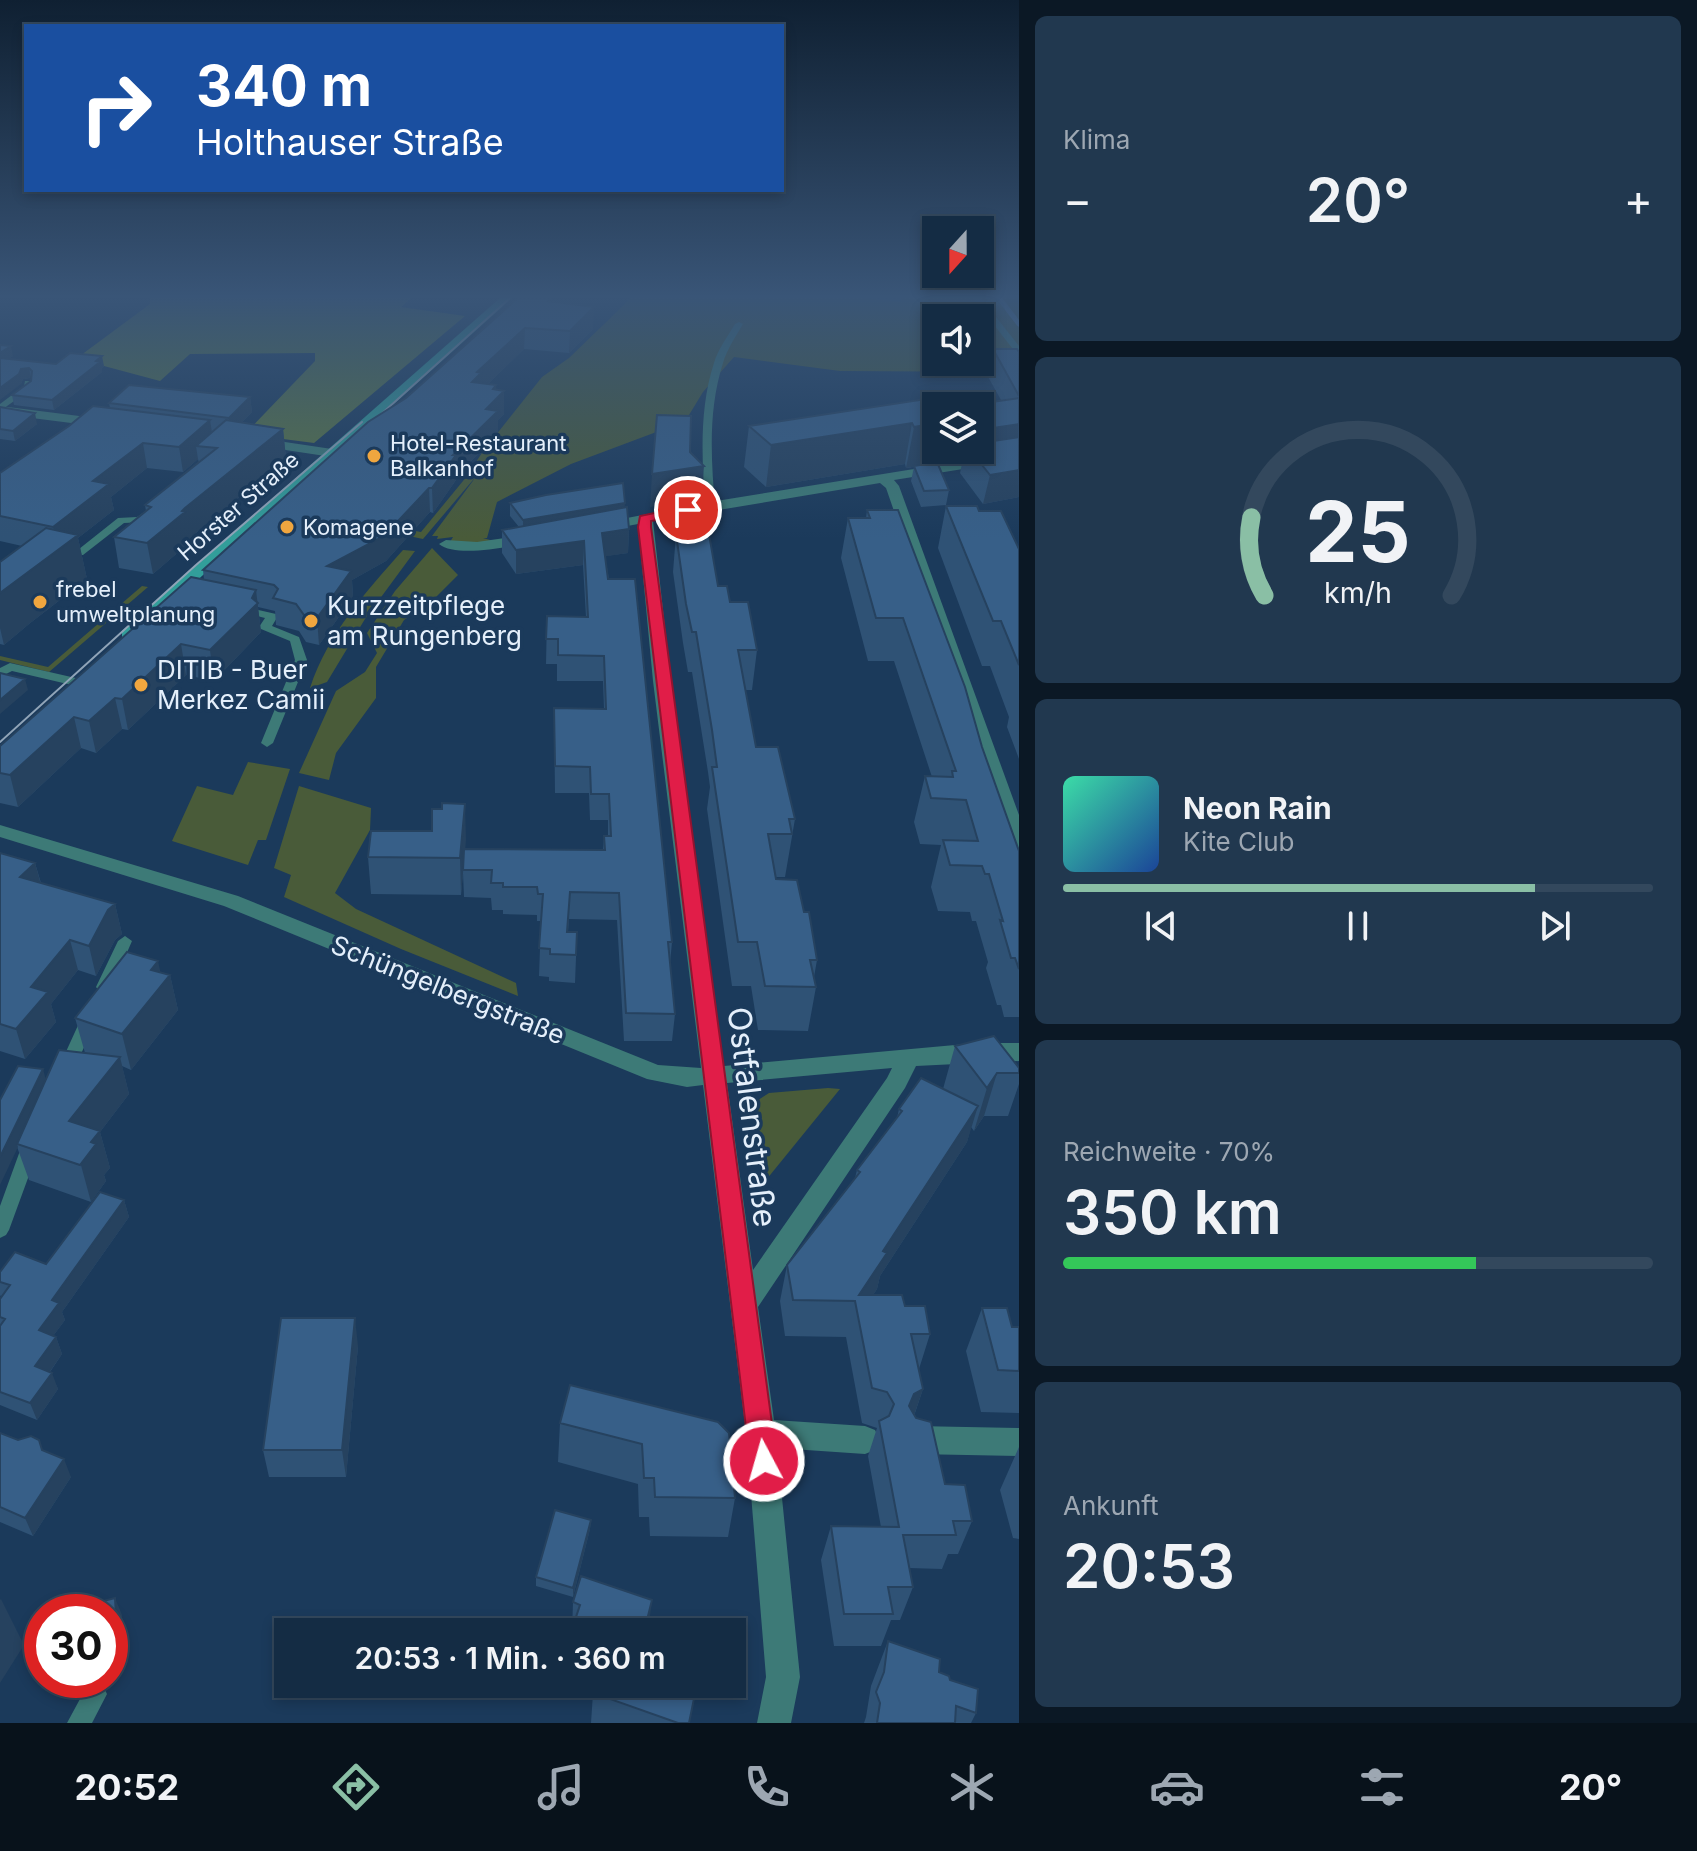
<!DOCTYPE html>
<html lang="de">
<meta charset="utf-8">
<style>
body{margin:0;font-family:Inter,sans-serif;background:#21384f;color:#f1f3f6;height:100vh;display:flex;flex-direction:column;font-size:30px;white-space:nowrap}
*{box-sizing:border-box;margin:0}
p{font-size:26px;color:#9da7b2}
.icon{flex:none;width:44px;height:44px;fill:none;stroke:currentColor;stroke-width:2;stroke-linecap:round;stroke-linejoin:round}
.map{position:relative;flex:1;overflow:hidden}
.panel{display:flex;flex-direction:column;gap:16px;padding:16px;background:#0b1825;width:678px}
.panel>*{flex:none}
.top-card{position:absolute;left:24px;top:24px;width:760px;height:168px;border-radius:0px;box-shadow:0 4px 12px #0003,0 0 0 2px #33485d;background:#1a4fa0;color:#fff;overflow:hidden}
.needle{width:52px;rotate:201deg}
.buttons{position:absolute;left:922px;top:216px;display:grid;gap:16px}
.buttons a{display:grid;place-items:center;width:72px;height:72px;border-radius:0px;background:#142c44;box-shadow:0 4px 12px #0003,0 0 0 2px #33485d;font-size:40px}
.speed{position:absolute;left:24px;top:1594px;display:flex;gap:16px;font-size:40px;font-weight:700;text-align:center}
.speed>*{display:grid;place-content:center;width:104px;height:104px;border-radius:50%;background:#142c44;box-shadow:0 4px 12px #0003,0 0 0 2px #33485d;line-height:1}
.speed .limit{border:12px solid #d22;background:#fff;color:#111}
.pin{position:absolute;display:grid;place-items:center;width:68px;height:68px;color:#fff;margin:-34px;border:4px solid #fff;border-radius:50%;box-shadow:0 2px 8px #0007}
.me{position:absolute;width:88px;margin:-44px;rotate:354deg;stroke-linejoin:round;filter:drop-shadow(0 0 6px #0008)}
.turn{display:flex;align-items:center;gap:28px;height:168px;padding:0 40px;font-size:36px}
.turn .icon{width:104px;height:104px;stroke-width:2.5}
.turn b{display:block;font-size:56px;line-height:68px}
.big{font-size:60px;font-weight:600;line-height:1.1}
.panel .widget{flex:1;display:flex;flex-direction:column;justify-content:center;gap:12px;min-width:0;padding:0 28px;border-radius:12px;background:#21384f}
.panel .dial{align-items:center;gap:0}
.dial svg{height:208px;overflow:visible;fill:none;stroke:#33485d;stroke-width:7;stroke-linecap:round;text-anchor:middle}
.dial text{fill:#f1f3f6;stroke:none}
.song{display:flex;align-items:center;gap:24px}
.cover{width:96px;height:96px;border-radius:12px;background:linear-gradient(135deg,hsl(160 70% 55%),hsl(220 70% 35%))}
.played{height:8px;border-radius:4px;background:linear-gradient(90deg,#8abfa5 80%,#33485d 80%)}
.keys{display:flex;justify-content:space-around;direction:ltr}
.heat{display:flex;justify-content:space-between;align-items:center;font-size:44px;direction:ltr}
.charge{height:12px;border-radius:6px;background:linear-gradient(90deg,#34c759 70%,#33485d 0)}
.trip{position:absolute;left:274px;top:1618px;width:472px;height:80px;border-radius:0px;background:#142c44;box-shadow:0 4px 12px #0003,0 0 0 2px #33485d;font-weight:600;line-height:80px;text-align:center}
.tab-bar{display:flex;height:128px;justify-content:space-around;align-items:center;background:#08121b;color:#9da7b2}
.tab-bar .icon{width:56px;height:56px}
.tab-bar .active{color:#8abfa5}
.tab-bar b{font-size:36px;color:#f1f3f6}
main{display:flex;flex:1;min-height:0}
.map>svg:first-child{display:block}
.green{fill:#495b39;fill-rule:evenodd}
.forest{fill:#5a7442}
.lines{fill:none;stroke-linecap:round;stroke-linejoin:round}
.stream{stroke:#5e87b2;stroke-width:5}
.service{fill:#3d7a77;fill-rule:evenodd}
.minor{fill:#3d7a77;fill-rule:evenodd}
.secondary{fill:#329e9a;fill-rule:evenodd}
.tram{stroke:#90a4b8;stroke-width:2}
.wall{fill:#2f5275}
.shaded-wall{fill:#26425f}
.building{fill:#375f88;stroke:#26425f;stroke-width:2}
.route{fill:#e11d48;stroke:#92132f;stroke-width:2}
.poi-dot{fill:#f0a63f;stroke:#1b3a5b;stroke-width:3}
.labels{text-anchor:middle;stroke-width:7;stroke-linejoin:round;paint-order:stroke}
.far-poi-label{font-size:22px;fill:#e4effb;stroke:#1b3a5b;text-anchor:start}
.far-street-label{font-size:22px;fill:#e4effb;stroke:#1b3a5b}
.poi-label{font-size:26px;fill:#e4effb;stroke:#1b3a5b;text-anchor:start}
.street-label{font-size:26px;fill:#e4effb;stroke:#1b3a5b}
.near-street-label{font-size:32px;fill:#e4effb;stroke:#1b3a5b}
</style>
<main>
<div class="map">
<svg width="1019" height="1723" viewBox="0 0 1019 1723">
<rect width="100%" height="100%" fill="#1b3a5b"/>
<path class="green" d="M631 298H1019V372L840 371 734 357 703 392 689 415 667 428 571 464 497 502 487 538H483L497 542H450L453 537 437 539 438 536H432L478 474 423 539 385 531 377 524 421 532 463 481 484 450 542 377 569 358ZM936 318H980V362H936Z
M432 548 458 575 428 605 404 620 376 667V698L336 753 329 780 299 773 336 691 365 672 377 653 367 633 395 591Z
M403 550 415 551 365 619 327 682 310 688C328 633 366 592 403 550Z
M142 586 148 587 49 672 0 660V656L48 667Z
M248 762 290 769 266 840H258L248 865 172 841 197 786 233 795Z
M299 786 371 808 370 830 335 893 356 909 516 983 518 996 401 949 284 897 291 875 274 868Z
M828 1088 840 1089 762 1185 753 1120 755 1102 769 1093Z"/>
<path class="forest" d="M150 298H411L401 307 465 316 314 443 245 434 315 361V353L190 354 160 381 104 366 69 364 150 304Z"/>
<g class="lines">
<path class="stream" d="M999 298 1019 324"/>
<path class="service" d="M973 298H981L1019 346V353H1016Z
M739 322 743 324C736 336 727 349 723 363 708 410 711 458 715 506L710 509 705 506C702 458 699 409 714 363 718 349 728 336 735 324Z
M25 381H31V389L0 411V404L24 386Z
M150 508 155 511 144 522 124 523 83 555H75L74 553 118 518 137 517Z
M241 606 276 614 278 616 272 626 299 637 307 660 273 743 267 747 261 743 295 660 290 641 261 629 259 627 265 618 237 611 235 609Z
M10 663 80 679 82 682 76 686 12 671 0 677V668Z
M125 936 132 941 112 987 109 991H99L96 987 118 941Z
M88 1015 94 1017 96 1021 75 1067 73 1071 67 1073 61 1071 59 1067 80 1021 82 1017Z
M30 1141 36 1143 39 1148 9 1230 6 1235 0 1238V1206L21 1148 24 1143Z
M95 1682 103 1686 107 1694 92 1723H67L87 1686Z"/>
<path class="minor" d="M0 406 103 419 109 423 103 427 0 414Z
M258 438 332 449 339 453 332 457 253 445V439Z
M1019 452V460L894 480 899 486 1019 815V848L1009 842 886 488 880 483 653 521 671 681 724 1066 977 1043H1019V1061L916 1066 905 1088 758 1307 774 1420 865 1426 875 1430 880 1440 875 1450 865 1454 777 1448 800 1677 791 1723H757L766 1677 746 1433 703 1085 687 1087 647 1079 224 906 0 837V825L238 896 658 1065 701 1068 653 681 638 524 601 531 594 527 601 523 710 502ZM892 1068 887 1078 753 1270 727 1083Z
M526 535 531 536V542C509 547 456 558 439 544L446 540 477 542Z
M915 1426 1019 1428V1456L915 1454 905 1450 900 1440 905 1430Z"/>
<path class="secondary" d="M500 298H512L134 637H122V631Z"/>
<path class="tram" d="M358 435 510 298
M0 742 196 565 362 422"/>
</g>
<path class="wall" d="M553 298V302L593 329 569 353 524 349 488 384 496 390 504 414 498 420V434L456 476V480L433 513 430 512 386 561 352 580 353 597 319 645 306 642 299 631 276 625 275 611 258 607 261 632 214 681 186 675 128 730 122 729 96 753 81 748 18 807 0 803V746L204 580 203 570 406 398Z
M864 298H903L900 302Z
M0 345 13 356 8 359 56 364 104 366 102 368V372L54 410 14 405 12 395 31 381V378L23 379 21 384Z
M993 349 1019 352V497L983 504 960 473 963 459 951 460 943 450H980L1001 400 987 375Z
M250 397 252 412 242 422 283 429 286 458 190 538V542L153 574 119 568 114 537 146 511 145 505 199 463 198 459 183 472 147 468 111 497 114 510 78 538 87 579 29 624 4 645 0 644V562L22 546 0 541V473L110 408 109 403Z
M0 407 37 424 15 441 0 439Z
M936 421V441L934 438 929 464 949 490 946 505 921 507 911 481 914 467 906 468 905 464 766 487 744 467 749 426Z
M510 503 625 507 629 529 628 553 605 556 672 942 670 964 675 1014 672 1041H624L617 920 569 919 568 932H577L575 983 549 981V977L539 976 541 921H537V915L503 914V910H492L491 898 464 897 463 873 461 895 371 894 368 857 432 831 442 809 465 804V849L603 850 604 836H608V820H590L589 793H555L554 708 604 709 603 681H557V664H546L547 616 586 617 583 565 516 574 502 553V530L519 527 510 516Z
M946 506 979 511 1019 549V759L1007 727 1009 717 990 666H982L938 548Z
M867 510 982 747 1019 851V1017H1004L1001 1005H997L986 968 988 962 976 921H972L970 912 938 911 931 887 941 845 920 844 914 822 925 776 932 777 894 661H868L841 558 848 518H866Z
M676 534 730 602 757 650 752 690H745L756 747 795 819 785 877H776V879L804 912 817 960 814 977 816 987 808 1031 758 1030 751 986H732L707 809 710 787 708 772 692 672H688L683 643 673 572Z
M0 853 35 863 41 883 115 904 122 934 115 940 96 976 78 970 51 1004 56 1022 25 1059 0 1051Z
M161 972 170 975 178 1010 131 1070 122 1066 129 1094 100 1132 110 1168 104 1175 106 1181 91 1202 29 1180 0 1100 46 1079 85 1053 75 1018Z
M955 1046 1019 1068V1084L1008 1116H984L974 1131 971 1127 967 1142 880 1276 877 1289 873 1295 905 1306 930 1334 919 1369 923 1389 914 1416 945 1484 972 1521 958 1554H948L942 1569 909 1568 913 1587 900 1620H891L881 1646H834L821 1560 831 1526 881 1527 868 1456 877 1428 862 1423 846 1337 785 1336 780 1301 787 1265 855 1178 857 1170 897 1118 899 1109 943 1089Z
M124 1200 129 1217 62 1312 65 1320 53 1336 56 1337 62 1354 50 1372 58 1389 37 1420 0 1405V1299L1 1297 0 1295V1272L46 1264Z
M982 1308 1012 1327H1019V1413L981 1412 966 1351Z
M358 1346 346 1477H269L263 1450Z
M570 1385 735 1498 728 1537 650 1536 649 1517H639L638 1484 558 1462 560 1423Z
M0 1433 44 1451 71 1477 33 1536 0 1522Z
M1019 1447V1539L1013 1538 1000 1490Z
M591 1520 590 1529 573 1597 536 1586V1577Z
M573 1602 648 1632H572Z
M888 1641 950 1680 976 1713 971 1723H864L866 1717 871 1686Z
M698 1684 689 1723H591L593 1693Z"/>
<path class="shaded-wall" d="M594 307 593 329 569 353 570 331Z
M525 328 524 349 482 390 472 382 477 372Z
M11 346 13 356 0 365V353Z
M102 356 104 366 102 368V372L54 410 52 400Z
M29 368 31 378 23 379 21 384 0 400V388L21 369Z
M496 385 497 398 504 391V414L498 420V434L456 476V480L433 513 432 488 493 389Z
M250 397 252 412 231 433 229 418Z
M35 413 37 424 15 441 13 431Z
M210 420 214 445 196 446 198 459 183 472 179 447Z
M912 423 905 464 766 487 771 445Z
M936 423 929 464 906 468 914 427Z
M1019 424V450H980V430Z
M283 429 286 458 190 538V542L153 574 147 543 185 508Z
M143 443 147 468 111 497 114 510 78 538 87 579 29 624 4 645 0 628V593L58 549 53 527 93 481Z
M953 450H965L963 459 951 460Z
M704 466 701 498 650 507 652 474Z
M1019 470V497L983 504 990 475Z
M429 488 430 512 386 561 352 580 353 597 319 645 317 618 327 566Z
M625 503 624 516 523 533V520Z
M629 529 628 553 601 557 602 533Z
M584 541 583 565 516 574V550Z
M256 590 261 632 214 681 210 650 252 598Z
M181 644 186 675 128 730 122 699Z
M25 679 28 690 0 714V700Z
M115 698 122 729 96 753 89 721Z
M74 717 81 748 18 807 10 775Z
M465 804 466 840 461 895 460 858Z
M35 863 43 892 20 877Z
M115 904 122 934 115 940 96 976 89 946 108 910Z
M70 940 78 970 51 1004 56 1022 25 1059 16 1029 31 987Z
M158 961 163 984 170 975 178 1010 131 1070 122 1034 151 970Z
M120 1057 129 1094 100 1132 110 1168 104 1175 106 1181 91 1202 69 1121Z
M43 1069 47 1084 17 1144 18 1147 0 1185V1157Z
M997 1073 984 1116 974 1131 987 1088Z
M978 1106 967 1142 880 1276 877 1289 859 1317V1295L883 1251Z
M124 1200 129 1217 62 1312 65 1320 45 1347 39 1330 52 1300Z
M355 1318 358 1346 346 1477 342 1450Z
M56 1337 62 1354 42 1383 35 1366Z
M52 1373 58 1389 37 1420 30 1403Z
M923 1389 911 1424 897 1441 914 1394Z
M64 1459 71 1477 33 1536 25 1518Z
M591 1520 590 1529 573 1597V1588Z
M115 1598 122 1615 124 1651 110 1655V1636Z
M1 1599 24 1645 0 1683V1600Z
M652 1600 648 1632H644Z"/>
<path class="building" d="M518 298H551L548 301 594 307 570 331 525 328 477 372 481 373 472 382 496 385 493 389 504 391 486 409 498 411 453 455H456L432 488H429L384 536 327 566 351 571 317 618 304 615 296 604 273 598 278 589 274 585 203 570 368 422 406 398Z
M0 345 11 346 0 353Z
M993 349H1017L1019 352V396Z
M70 353 102 356 96 361 100 362 52 400 12 395 31 381 32 371 29 368 21 369 19 374 0 388V358L56 364Z
M129 385 250 397 229 418 109 403Z
M1019 398V424L980 430V406H964Z
M926 399 936 423 914 427 912 423 771 445 749 426Z
M93 406 210 420 179 447 143 443 93 481 109 484 53 527 0 516V473L69 426Z
M0 407 35 413 13 431 0 429Z
M657 415 691 416 690 452 704 466 652 474Z
M226 420 283 429 185 508 182 511 185 512 147 543 114 537 151 507 145 505 217 448 196 446Z
M1019 437V470L990 475 970 450H980V443Z
M937 462 949 490 924 491 914 466Z
M623 483 625 503 523 520 510 503 546 495Z
M946 506H977L979 511H1001L1019 549V665L1001 621H993Z
M627 507 629 529 602 533 608 579H635L672 942H668L675 1014 626 1013 619 893 570 892 567 932H577L576 955 550 954V949L539 948 543 894H538L537 887H503V883H491L492 870H463L464 849 605 850 604 836H611L609 794H591L590 767 555 766 554 708 606 709 604 656 558 655V639H546L547 616 588 617 584 541 516 550 502 530Z
M867 510H898L965 687 982 747 1019 851V969L1015 958H1011L1000 920 1003 921 989 874H985L982 866 950 865 943 840 978 841 966 800 931 798 925 776 953 777 952 771H956L903 618H876L848 518H870Z
M46 528 78 535 0 593V562Z
M676 534H709L718 586H727L730 602H748L757 650H738L756 747H778L795 819H789L792 834H768L776 879 797 880 804 912H809L817 960H810L816 987 765 986 757 942H738L712 767H717L712 730 696 632H692L686 604Z
M191 577 256 590 252 598 258 603 210 650 181 644 122 699 115 698 89 721 74 717 10 775 0 773V746Z
M0 673 25 679 0 700Z
M442 803 465 804 460 858 368 857 371 831H432V809H442Z
M0 853 35 863 20 877 115 904 108 910 89 946 70 940 31 987 48 992 16 1029 0 1024Z
M127 952 158 961 151 970 170 975 122 1034 75 1018Z
M994 1036 1019 1068V1073H997L987 1088 955 1046Z
M59 1050 120 1057 69 1121 100 1131 91 1142 96 1144 80 1165 17 1144Z
M18 1066 43 1069 0 1157V1100Z
M921 1078 978 1106 883 1251 887 1253 859 1295H902L905 1306H925L930 1334H911L923 1389 914 1394 909 1406 916 1418 931 1422 945 1484 965 1485 972 1521H953L956 1535H903L913 1587H888L893 1614H844L831 1526 899 1527 879 1421 889 1416 894 1404 887 1392 872 1388 855 1301 793 1300 787 1265 860 1172 857 1170 902 1111 899 1109Z
M100 1192 124 1200 52 1300 59 1303 39 1330 56 1337 35 1366 52 1373 30 1403 0 1392V1326L5 1319 0 1317V1299L10 1285 0 1282V1272L15 1252 46 1264Z
M982 1308H1007L1012 1327H1019V1371L998 1370Z
M281 1318H355L342 1450H263Z
M570 1385 718 1422 729 1433 735 1498 655 1497 654 1478H644L642 1444 560 1423Z
M0 1433 18 1440 31 1436 39 1440 42 1450 64 1459 25 1518 0 1507Z
M555 1510 591 1520 573 1588 536 1577Z
M581 1576 652 1600 644 1632H609L610 1629 576 1617 580 1605 573 1602Z
M115 1598 117 1634 110 1636V1612H60Z
M888 1641 940 1659 939 1672 949 1676 950 1680 978 1689 976 1713 956 1706 955 1723H877L880 1703 876 1692 884 1672Z
M596 1684H697L689 1723H678L593 1693Z"/>
<linearGradient id="sky" x2="0" y2="1"><stop stop-color="#0f2032"/><stop offset="0.55" stop-color="#395577"/><stop offset="1" stop-color="#395577" stop-opacity="0"/></linearGradient>
<rect width="1019" height="539" fill="url(#sky)"/>
<path class="route" d="M688 506 693 507V513L651 521V527L777 1461 773 1471 764 1474 754 1471 750 1461 638 527 640 516Z"/>
<g class="poi-dot">
<circle cx="374" cy="456" r="8"/>
<circle cx="287" cy="527" r="8"/>
<circle cx="40" cy="602" r="8"/>
<circle cx="311" cy="621" r="8"/>
<circle cx="141" cy="685" r="8"/>
</g>
<g class="labels">
<g class="far-poi-label">
<text x="390" y="451">Hotel-Restaurant<tspan x="390" dy="25">Balkanhof</tspan></text>
<text x="303" y="535">Komagene</text>
<text x="56" y="597">frebel<tspan x="56" dy="25">umweltplanung</tspan></text>
</g>
<g class="far-street-label">
<text transform="translate(238 506) rotate(-41)" y="8">Horster Straße</text>
</g>
<g class="poi-label">
<text x="327" y="615">Kurzzeitpflege<tspan x="327" dy="30">am Rungenberg</tspan></text>
<text x="157" y="679">DITIB - Buer<tspan x="157" dy="30">Merkez Camii</tspan></text>
</g>
<g class="street-label">
<text transform="translate(448 990) rotate(22)" y="9">Schüngelbergstraße</text>
</g>
<g class="near-street-label">
<text transform="translate(752 1117) rotate(83)" y="11">Ostfalenstraße</text>
</g>
</g>
</svg>
<div class="buttons">
<a><svg class="needle" viewBox="-14 -14 28 28"><path d="M0-13l5 13h-10z" fill="#e53935"/><path d="M0 13l5-13h-10z" fill="#9da7b2"/></svg></a>
<a><svg class="icon" aria-label="sound" viewBox="0 0 24 24"><path d="M4 9h4l5-4v14l-5-4H4zM17 9q2 3 0 6"/></svg></a>
<a><svg class="icon" aria-label="layers" viewBox="0 0 24 24"><path d="M12 4l9 5-9 5-9-5zM3 14l9 5 9-5"/></svg></a>
</div>
<div class="speed"><div class="limit">30</div></div>
<div class="pin" style="left:688px;top:510px;background:#d93025"><svg class="icon" aria-label="arrive" viewBox="0 0 24 24"><path d="M6 21V4h12l-3 4 3 4H6"/></svg></div>
<svg class="me" style="left:764px;top:1461px" viewBox="-20 -20 40 40"><circle r="17" fill="#e11d48" stroke="#fff" stroke-width="3"/><path d="M0-11L8 9 0 5-8 9z" fill="#fff"/></svg>
<div class="trip">20:53 · 1 Min. · 360 m</div>
<div class="top-card">
<div class="turn"><svg class="icon" aria-label="right" viewBox="0 0 24 24"><path d="M7 20v-9h11M14 6l5 5-5 5"/></svg><div><b>340 m</b>Holthauser Straße</div></div>
</div>
</div>
<section class="panel">
<div class="widget"><p>Klima</p>
<div class="heat"><a>−</a><b class="big">20°</b><a>+</a></div>
</div>
<div class="widget dial"><svg viewBox="0 0 100 80">
<path d="M14 69A42 42 0 1 1 86 69"/>
<path d="M14 69A42 42 0 0 1 9 39" stroke="#8abfa5"/>
<text x="50" y="56" font-size="32" font-weight="700">25</text>
<text x="50" y="72" font-size="11">km/h</text>
</svg></div>
<div class="widget">
<div class="song"><i class="cover"></i><div><b>Neon Rain</b><p>Kite Club</p></div></div>
<div class="played"></div>
<div class="keys"><svg class="icon" aria-label="previous" viewBox="0 0 24 24"><path d="M18 5L8 12l10 7zM5 5v14"/></svg><svg class="icon" aria-label="pause" viewBox="0 0 24 24"><path d="M8 5v14M16 5v14"/></svg><svg class="icon" aria-label="next" viewBox="0 0 24 24"><path d="M6 5l10 7-10 7zM19 5v14"/></svg></div>
</div>
<div class="widget"><p>Reichweite · 70%</p><b class="big">350 km</b><div class="charge"></div></div>
<div class="widget"><p>Ankunft</p><b class="big">20:53</b></div>
</section>
</main>
<nav class="tab-bar">
<b>20:52</b>
<svg class="icon active" aria-label="directions" viewBox="0 0 24 24"><path d="M12 3l9 9-9 9-9-9zM9 14v-3h6M13 9l2 2-2 2"/></svg>
<svg class="icon" aria-label="music" viewBox="0 0 24 24"><path d="M9 18V5l10-2v13"/><circle cx="6" cy="18" r="3"/><circle cx="16" cy="16" r="3"/></svg>
<svg class="icon" aria-label="phone" viewBox="0 0 24 24"><path d="M5 4h4l2 5-3 2q2 4 5 5l2-3 5 2v4C11 20 4 13 5 4z"/></svg>
<svg class="icon" aria-label="climate" viewBox="0 0 24 24"><path d="M12 3v18M4 7l16 10M4 17L20 7"/></svg>
<svg class="icon" aria-label="car" viewBox="0 0 24 24"><path d="M5 17H2v-5l4-1 3-4h7l3 4 3 1v5h-3M9 17h6M6 11h13"/><circle cx="7" cy="17" r="2"/><circle cx="17" cy="17" r="2"/></svg>
<svg class="icon" aria-label="filters" viewBox="0 0 24 24"><path d="M4 7h16M4 17h16"/><circle cx="9" cy="7" r="2"/><circle cx="15" cy="17" r="2"/></svg>
<b>20°</b>
</nav>
